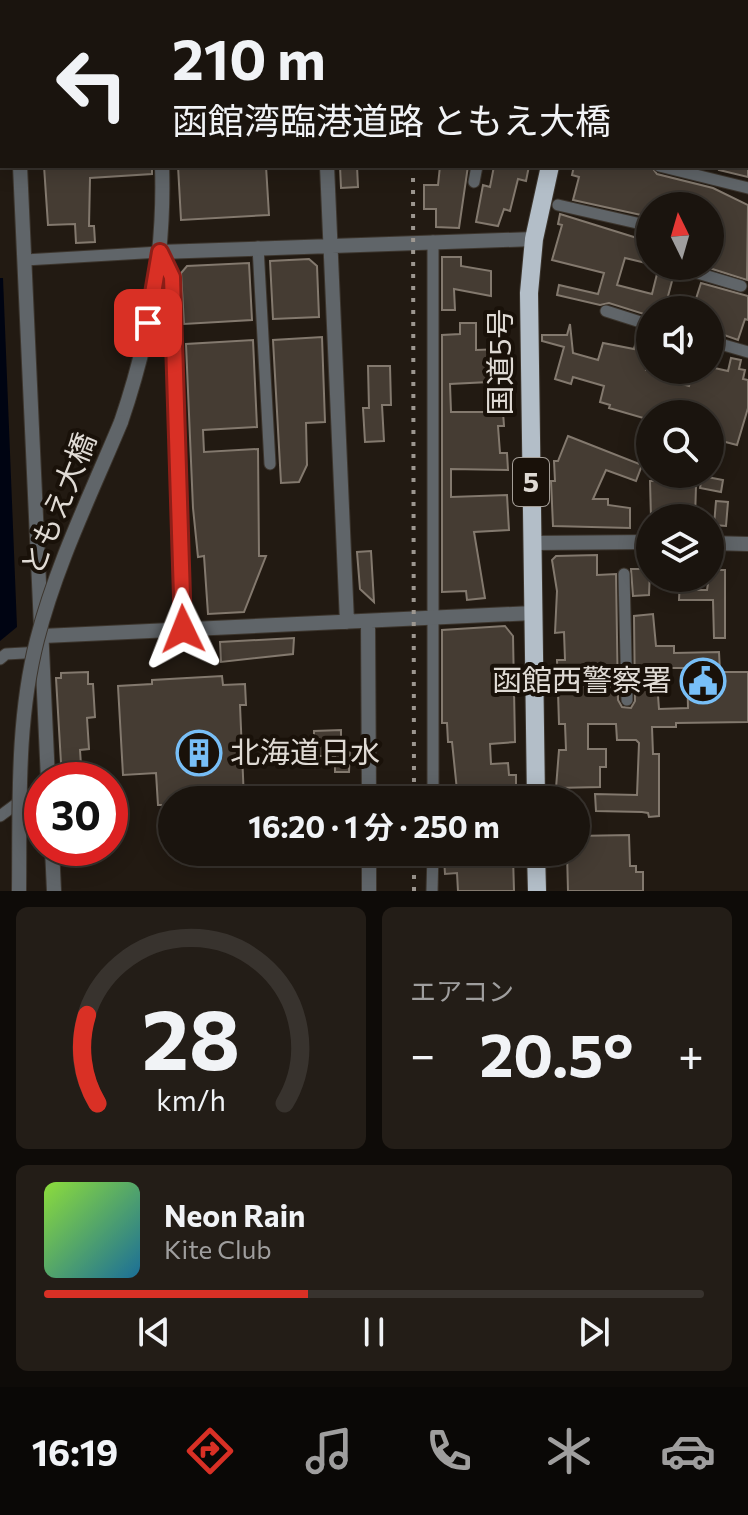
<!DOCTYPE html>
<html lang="ja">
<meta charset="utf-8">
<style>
body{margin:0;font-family:Commissioner,"Noto Sans JP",sans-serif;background:#231d17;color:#f1f3f6;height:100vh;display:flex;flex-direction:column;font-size:30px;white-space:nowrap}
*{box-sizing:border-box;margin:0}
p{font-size:26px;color:#9f9e9e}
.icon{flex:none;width:44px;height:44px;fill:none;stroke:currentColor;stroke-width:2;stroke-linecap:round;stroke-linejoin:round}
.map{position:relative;height:891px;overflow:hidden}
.panel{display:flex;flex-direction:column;gap:16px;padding:16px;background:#0e0b08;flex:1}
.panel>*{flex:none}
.top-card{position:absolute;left:0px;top:0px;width:748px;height:168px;box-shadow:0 4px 20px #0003,0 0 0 2px #38332e;background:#1a140e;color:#f1f3f6;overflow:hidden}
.needle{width:52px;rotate:355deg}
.controls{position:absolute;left:636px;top:192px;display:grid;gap:16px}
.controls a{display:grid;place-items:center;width:88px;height:88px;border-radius:50%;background:#1a140e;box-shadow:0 4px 20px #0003,0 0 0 2px #38332e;font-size:40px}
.speed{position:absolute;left:24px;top:762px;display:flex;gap:16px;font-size:40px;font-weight:700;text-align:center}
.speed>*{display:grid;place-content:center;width:104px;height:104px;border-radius:50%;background:#1a140e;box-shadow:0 4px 20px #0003,0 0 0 2px #38332e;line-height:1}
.speed .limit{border:12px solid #d22;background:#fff;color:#111}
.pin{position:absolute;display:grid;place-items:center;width:68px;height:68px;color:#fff;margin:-34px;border-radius:16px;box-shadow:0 4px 12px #0006}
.me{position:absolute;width:88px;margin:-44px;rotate:358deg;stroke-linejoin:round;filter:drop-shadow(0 0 6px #0008)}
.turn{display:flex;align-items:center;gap:28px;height:168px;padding:0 40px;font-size:36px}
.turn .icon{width:104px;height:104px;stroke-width:2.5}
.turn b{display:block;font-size:56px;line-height:68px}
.big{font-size:60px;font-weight:700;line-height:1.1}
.panel .widget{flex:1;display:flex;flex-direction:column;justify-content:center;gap:12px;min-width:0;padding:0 28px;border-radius:12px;background:#231d17}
.panel .dial{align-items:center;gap:0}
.dial svg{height:208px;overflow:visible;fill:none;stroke:#38332e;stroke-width:7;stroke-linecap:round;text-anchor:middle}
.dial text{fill:#f1f3f6;stroke:none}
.song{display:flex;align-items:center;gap:24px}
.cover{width:96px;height:96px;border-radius:12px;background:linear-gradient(135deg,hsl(90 70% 55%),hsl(200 70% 35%))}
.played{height:8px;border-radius:4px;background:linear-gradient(90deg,#d93025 40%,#38332e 40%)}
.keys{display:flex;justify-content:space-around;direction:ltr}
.heat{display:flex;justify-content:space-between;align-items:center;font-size:44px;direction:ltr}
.panel .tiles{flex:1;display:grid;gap:16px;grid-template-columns:1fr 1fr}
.widget:last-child{grid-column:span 2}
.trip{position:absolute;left:158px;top:786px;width:432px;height:80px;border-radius:40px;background:#1a140e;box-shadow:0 4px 20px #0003,0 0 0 2px #38332e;font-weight:700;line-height:80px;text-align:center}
.tabs{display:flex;height:128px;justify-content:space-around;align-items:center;background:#0a0806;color:#9f9e9e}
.tabs .icon{width:56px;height:56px}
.tabs .current{color:#d93025}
.tabs b{font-size:36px;color:#f1f3f6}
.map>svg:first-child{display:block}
.water{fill:#000412}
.building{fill:#453c33;stroke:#83796e;stroke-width:2;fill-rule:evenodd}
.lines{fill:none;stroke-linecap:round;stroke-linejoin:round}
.minor-casing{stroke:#3c352d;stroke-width:13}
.tertiary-casing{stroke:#3c352d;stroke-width:16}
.trunk-casing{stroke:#3c352d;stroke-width:20}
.minor{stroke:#606569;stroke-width:11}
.tertiary{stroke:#606569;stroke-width:14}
.trunk{stroke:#b3bec8;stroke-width:18}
.rail{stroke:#9d9790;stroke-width:4;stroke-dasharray:4 8;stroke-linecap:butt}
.tertiary-bridge-casing{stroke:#3c352d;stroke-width:16;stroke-linecap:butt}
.tertiary-bridge{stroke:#606569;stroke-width:14}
.route-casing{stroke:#8d1f18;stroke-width:20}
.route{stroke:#d93025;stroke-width:14}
.labels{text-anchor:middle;stroke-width:8;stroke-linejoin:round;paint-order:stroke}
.shield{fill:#191109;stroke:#a49e97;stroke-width:2}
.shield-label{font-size:28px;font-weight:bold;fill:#dfdad4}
.street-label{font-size:30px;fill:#dfdad4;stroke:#191109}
.poi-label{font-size:30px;fill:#dfdad4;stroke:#191109;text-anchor:end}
</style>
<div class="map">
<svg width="748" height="891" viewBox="0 0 748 891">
<rect width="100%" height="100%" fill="#221a12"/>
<path class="water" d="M0 278H3L17 627 0 641Z"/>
<path class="building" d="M44 166H152V174L90 178 89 226H94L95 242 76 243 75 224 48 225Z
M178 166H266L269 215 181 220Z
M340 166H357L358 187 341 188Z
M440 166H468L459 228 436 227V209H424V185H438Z
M494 166H529L526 181 518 179 510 211 504 209 498 226 476 222 483 185 490 187Z
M574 166 635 169 636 166H651L657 174 713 188 748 205 747 280 706 267 710 266V206L688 202 687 206H650V217L573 200 579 177 572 175Z
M720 166H748V177L719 170Z
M560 214 650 242V264L625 258 617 285 652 294 659 266H676L667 300 692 310H650V316L609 303 600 305 557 295 559 285 598 294 604 273 552 260 562 225 558 224Z
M442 257H461V266L491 271V296L454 289 455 310H442Z
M309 259 317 266 319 317 273 319 270 261Z
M249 263 252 320 184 324 181 273 187 266Z
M701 283 748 296V320L745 319 738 340 710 330V309L694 305Z
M460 323H476V350L502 349V367L508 366 509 381 450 384 451 412H503L504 426H498L500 453H507L508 470 451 469V497L507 495 509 530 474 532 485 598 467 600 466 591 442 592V335L460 334Z
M570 324 573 353 598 360 603 343 634 349 639 330 650 333 646 370H670L668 380 689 386 693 370H710V367L728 371 731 358 741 360 739 369 745 370 743 379 748 380V408L737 445 710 438V414H650V420L609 408 610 405 600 402 604 386 573 377 571 384 555 379 564 347 542 341V335H567Z
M322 337 325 422 306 423 307 465 299 482 281 483 273 340Z
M253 340 257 427 203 430 204 452 258 449 259 556H266L244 612 208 614 204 556 198 557 193 508 186 344Z
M368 366H390L391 405H382L384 441 365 442 363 408H369Z
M568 436 642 465 636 481 606 470 593 499H608V505L630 508V528L553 526 551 481H555L554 461H558Z
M702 476 723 480 721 492 700 488Z
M673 480 674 487 696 486 695 518H651L650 481Z
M716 501 728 502 726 526 714 525Z
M371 551 374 602 360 589 357 552Z
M597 555V575L616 574 618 700 622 707 631 708 635 701 634 616 653 614 656 646H674V653L719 652 720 672H748V722L676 723V727H652L653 754H659V816L649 817 648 813 642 812 596 811 595 794 637 795 639 743 636 740H617L616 724H588V749H606V767H600V787L556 788 559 750H566L565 724H559L557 660H565L564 632 555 633 557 591 552 560 556 556ZM656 668H687L688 708 659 709Z
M631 569H650L649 595 633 596Z
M710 570H725V638H714L713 600H679L680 578H697V590H707Z
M505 626 513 636 515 742 490 744 491 764 508 763 509 775H516V800H458L452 742H448L447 723H442V630Z
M294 638 293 654 221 662 220 642Z
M88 672V684H93L95 717 87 718 89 749 80 750 82 780H62L56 678H61V673Z
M222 676 223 685 245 684 246 705H240L244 800H172V805H158L156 773 123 775 118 686 152 684V680Z
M341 730V744H350L349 772H335V756H314V731Z
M629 835 630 866H636V872H643V891H568L567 852H576V836Z
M485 852 513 856 514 891H458L457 873 445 874 444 858 485 856Z"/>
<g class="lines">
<g class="minor-casing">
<path id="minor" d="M451 2V0
M514 2V0
M746 100 748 101
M659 166 748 188
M474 182 477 166
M558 205 650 226
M258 247 270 464
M25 260 160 252 172 277 183 629
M685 266 684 269 741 286
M606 311 650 325
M710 341 748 352
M624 574 627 700
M0 659 6 654 42 652
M433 800V241
M0 816 27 796 42 790
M432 891 433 852"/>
</g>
<g class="tertiary-casing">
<path id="tertiary" d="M13 0V2
M156 0V2
M309 0V2
M641 0 655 2
M746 15 748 16
M20 166 48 780
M327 166 347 622
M160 252 534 239
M121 422C149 340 165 253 162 166
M533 543 650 542
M710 543 748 544
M368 621 369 800
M43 636 533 613
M52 848 54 891
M369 852V891"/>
</g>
<g class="trunk-casing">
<path id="trunk" d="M602 2 603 0
M536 800 529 293 534 239 550 166
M536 852 537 891"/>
</g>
<use href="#minor" class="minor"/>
<use href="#tertiary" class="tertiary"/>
<use href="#trunk" class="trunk"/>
<path class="rail" d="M412 0V2
M413 166 414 800
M414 891V852"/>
<g class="tertiary-bridge-casing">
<path id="tertiary-bridge" d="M19 891C20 808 16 722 37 640 56 565 91 494 121 422"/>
</g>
<use href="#tertiary-bridge" class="tertiary-bridge"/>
</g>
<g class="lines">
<g class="route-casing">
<path id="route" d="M148 323 160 252 172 277 183 629"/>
</g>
<use href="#route" class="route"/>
</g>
<defs>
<g id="civic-ring" transform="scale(2.3)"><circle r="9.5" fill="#191109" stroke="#78bff7" stroke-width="1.5"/><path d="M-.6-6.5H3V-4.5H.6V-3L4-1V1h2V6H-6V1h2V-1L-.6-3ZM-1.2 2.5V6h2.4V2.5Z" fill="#78bff7"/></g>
<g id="building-ring" transform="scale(2.3)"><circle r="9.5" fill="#191109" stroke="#78bff7" stroke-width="1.5"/><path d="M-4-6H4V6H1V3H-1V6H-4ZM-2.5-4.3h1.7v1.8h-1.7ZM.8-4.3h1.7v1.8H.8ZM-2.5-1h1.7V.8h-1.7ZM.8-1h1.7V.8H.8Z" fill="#78bff7"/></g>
</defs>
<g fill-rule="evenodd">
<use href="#civic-ring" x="703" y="681"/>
<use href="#building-ring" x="199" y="753"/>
</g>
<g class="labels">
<rect class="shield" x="513" y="458" width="36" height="48" rx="6"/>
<g class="shield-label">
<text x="531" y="492">5</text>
</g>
<g class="street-label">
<text transform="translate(501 362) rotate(-90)" y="10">国道5号</text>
<text transform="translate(59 504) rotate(-68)" y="10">ともえ大橋</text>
</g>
<g class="poi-label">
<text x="672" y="691">函館西警察署</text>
<text x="230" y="763" text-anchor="start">北海道日水</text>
</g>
</g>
</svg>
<div class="controls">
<a><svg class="needle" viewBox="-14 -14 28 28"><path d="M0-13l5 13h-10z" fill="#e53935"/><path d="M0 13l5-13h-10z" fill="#9f9e9e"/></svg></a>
<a><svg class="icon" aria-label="sound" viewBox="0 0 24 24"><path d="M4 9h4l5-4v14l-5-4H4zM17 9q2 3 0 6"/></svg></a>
<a><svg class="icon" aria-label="search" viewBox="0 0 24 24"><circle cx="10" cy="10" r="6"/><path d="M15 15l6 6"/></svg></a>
<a><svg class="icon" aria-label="layers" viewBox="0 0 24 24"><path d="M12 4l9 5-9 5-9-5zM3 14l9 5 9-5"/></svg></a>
</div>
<div class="speed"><div class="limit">30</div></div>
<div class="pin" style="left:148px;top:323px;background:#d93025"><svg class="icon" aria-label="arrive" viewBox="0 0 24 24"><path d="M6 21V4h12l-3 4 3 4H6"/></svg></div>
<svg class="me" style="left:183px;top:629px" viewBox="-20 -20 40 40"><path d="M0-17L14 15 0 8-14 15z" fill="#d93025" stroke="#fff" stroke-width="4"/></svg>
<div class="trip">16:20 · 1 分 · 250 m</div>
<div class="top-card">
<div class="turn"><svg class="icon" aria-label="left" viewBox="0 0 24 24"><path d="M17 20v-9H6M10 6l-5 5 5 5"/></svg><div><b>210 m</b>函館湾臨港道路 ともえ大橋</div></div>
</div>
</div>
<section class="panel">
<div class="tiles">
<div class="widget dial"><svg viewBox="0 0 100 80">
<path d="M14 69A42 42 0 1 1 86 69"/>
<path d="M14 69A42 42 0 0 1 10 35" stroke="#d93025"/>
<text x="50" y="56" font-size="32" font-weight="700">28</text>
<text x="50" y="72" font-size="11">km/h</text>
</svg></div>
<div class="widget"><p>エアコン</p>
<div class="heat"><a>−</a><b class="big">20.5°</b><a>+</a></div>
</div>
<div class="widget">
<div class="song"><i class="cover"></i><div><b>Neon Rain</b><p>Kite Club</p></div></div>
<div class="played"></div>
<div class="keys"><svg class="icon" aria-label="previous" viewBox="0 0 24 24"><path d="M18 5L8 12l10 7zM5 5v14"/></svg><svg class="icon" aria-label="pause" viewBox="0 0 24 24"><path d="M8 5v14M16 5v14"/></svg><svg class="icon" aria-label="next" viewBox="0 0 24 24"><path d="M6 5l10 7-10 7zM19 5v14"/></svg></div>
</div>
</div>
</section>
<nav class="tabs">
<b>16:19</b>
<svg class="icon current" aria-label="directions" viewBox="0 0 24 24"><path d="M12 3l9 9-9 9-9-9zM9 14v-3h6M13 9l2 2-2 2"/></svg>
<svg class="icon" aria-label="music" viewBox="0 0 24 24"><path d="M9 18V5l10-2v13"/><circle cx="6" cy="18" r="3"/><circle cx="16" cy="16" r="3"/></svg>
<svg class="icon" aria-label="phone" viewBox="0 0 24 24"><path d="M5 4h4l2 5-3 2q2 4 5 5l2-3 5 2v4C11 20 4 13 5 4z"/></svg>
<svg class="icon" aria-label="climate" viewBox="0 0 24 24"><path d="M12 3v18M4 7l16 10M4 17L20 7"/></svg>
<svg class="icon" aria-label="car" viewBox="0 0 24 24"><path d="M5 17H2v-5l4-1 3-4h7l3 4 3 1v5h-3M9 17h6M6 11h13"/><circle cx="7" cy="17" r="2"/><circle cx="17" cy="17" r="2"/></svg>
</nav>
